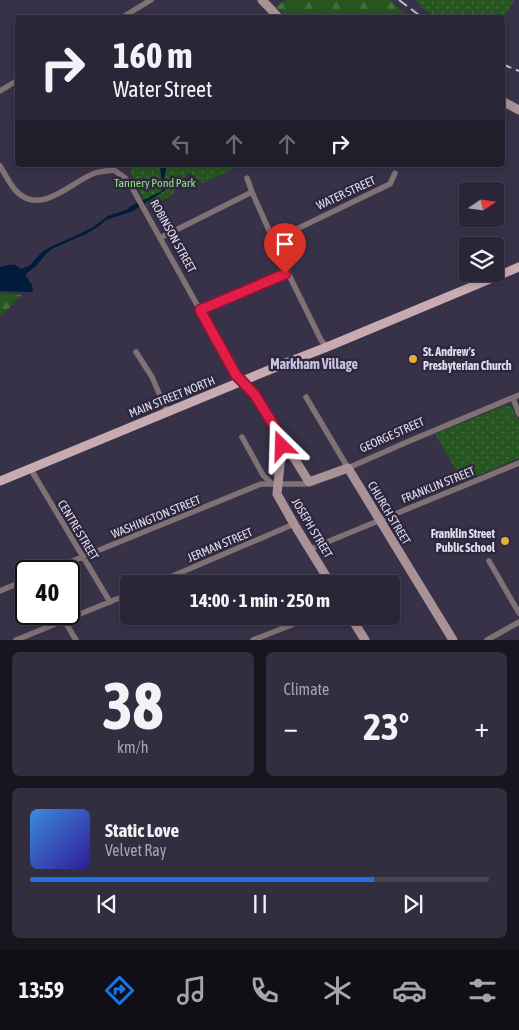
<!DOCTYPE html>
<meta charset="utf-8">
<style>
body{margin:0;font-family:"Asap Condensed",sans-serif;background:#322e3f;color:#f1f3f6;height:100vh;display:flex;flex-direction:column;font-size:19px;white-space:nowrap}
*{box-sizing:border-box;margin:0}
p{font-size:16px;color:#a5a5ad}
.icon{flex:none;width:28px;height:28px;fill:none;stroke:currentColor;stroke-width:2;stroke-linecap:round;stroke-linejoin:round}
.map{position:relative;height:640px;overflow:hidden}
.details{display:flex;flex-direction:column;gap:12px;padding:12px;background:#17151e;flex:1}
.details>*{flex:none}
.banner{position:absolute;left:15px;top:15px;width:490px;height:152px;border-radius:5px;box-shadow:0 2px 8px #0003,0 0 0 1px #464352;background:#2a2637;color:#f1f3f6;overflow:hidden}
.needle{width:32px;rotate:77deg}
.tools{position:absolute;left:459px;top:182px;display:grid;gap:10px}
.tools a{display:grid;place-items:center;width:45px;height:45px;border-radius:5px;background:#2a2637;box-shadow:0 2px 8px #0003,0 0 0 1px #464352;font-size:25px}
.speed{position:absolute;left:15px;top:560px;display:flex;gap:10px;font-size:25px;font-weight:700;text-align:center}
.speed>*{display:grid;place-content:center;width:65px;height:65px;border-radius:50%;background:#2a2637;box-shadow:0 2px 8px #0003,0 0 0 1px #464352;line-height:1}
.speed .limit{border:2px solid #111;border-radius:8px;background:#fff;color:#111}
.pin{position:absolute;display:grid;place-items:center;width:42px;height:42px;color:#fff;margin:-51px -21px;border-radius:50% 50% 50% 0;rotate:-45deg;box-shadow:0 0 5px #0007}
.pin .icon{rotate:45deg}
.me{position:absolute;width:55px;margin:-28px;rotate:338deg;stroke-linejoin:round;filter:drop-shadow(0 0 4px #0008)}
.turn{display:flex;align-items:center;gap:18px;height:105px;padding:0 15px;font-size:22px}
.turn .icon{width:65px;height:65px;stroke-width:2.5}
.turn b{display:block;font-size:35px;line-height:42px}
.lanes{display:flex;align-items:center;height:48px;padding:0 15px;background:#0003;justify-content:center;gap:25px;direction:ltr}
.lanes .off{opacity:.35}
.big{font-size:38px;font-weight:700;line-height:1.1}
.details .widget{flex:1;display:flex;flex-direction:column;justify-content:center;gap:8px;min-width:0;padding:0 18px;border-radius:8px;background:#322e3f}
.details .dial{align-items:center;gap:0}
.dial b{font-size:65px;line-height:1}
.song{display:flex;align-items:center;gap:15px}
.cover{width:60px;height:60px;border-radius:8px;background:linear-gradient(135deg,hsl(210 70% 55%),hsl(250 70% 35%))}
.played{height:5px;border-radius:2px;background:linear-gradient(90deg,#1a73e8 75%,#464352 75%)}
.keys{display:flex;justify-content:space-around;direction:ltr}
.heat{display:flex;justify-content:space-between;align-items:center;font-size:28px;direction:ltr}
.details .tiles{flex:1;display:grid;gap:12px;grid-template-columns:1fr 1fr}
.widget:last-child{grid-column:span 2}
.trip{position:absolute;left:120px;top:575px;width:280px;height:50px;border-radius:5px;background:#2a2637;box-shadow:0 2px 8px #0003,0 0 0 1px #464352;font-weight:700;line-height:50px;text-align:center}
.tab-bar{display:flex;height:80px;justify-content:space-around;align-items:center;background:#110f16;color:#a5a5ad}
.tab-bar .icon{width:35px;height:35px}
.tab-bar .active{color:#1a73e8}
.tab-bar b{font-size:22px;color:#f1f3f6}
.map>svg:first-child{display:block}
.forest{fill:url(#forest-firs)}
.park{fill:url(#park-dots)}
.water{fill:#001b3c}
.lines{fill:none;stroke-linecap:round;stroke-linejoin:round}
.street{stroke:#807174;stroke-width:5.5}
.secondary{stroke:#a99296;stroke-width:9}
.primary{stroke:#c8abb0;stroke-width:9}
.rail{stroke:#c2bfcf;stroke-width:2;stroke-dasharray:10 5;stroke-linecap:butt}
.route-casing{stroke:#92132f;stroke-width:12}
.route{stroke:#e11d48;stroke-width:9}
.poi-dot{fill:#e4ae35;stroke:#2e283f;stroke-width:2}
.labels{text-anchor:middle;stroke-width:5;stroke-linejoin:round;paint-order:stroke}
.park-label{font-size:12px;fill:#8fe281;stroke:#2e283f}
.street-label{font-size:12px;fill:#e0ddec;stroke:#2e283f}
.poi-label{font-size:12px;font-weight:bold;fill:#e0ddec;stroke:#2e283f;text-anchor:start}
.neighbourhood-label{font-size:14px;font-weight:bold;fill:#cac3e0;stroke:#2e283f}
</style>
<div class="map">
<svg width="519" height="640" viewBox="0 0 519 640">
<defs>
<pattern id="forest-firs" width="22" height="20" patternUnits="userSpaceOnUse" patternTransform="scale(1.25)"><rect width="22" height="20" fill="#26551f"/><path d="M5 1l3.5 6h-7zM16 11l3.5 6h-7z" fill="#456d40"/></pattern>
<pattern id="park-dots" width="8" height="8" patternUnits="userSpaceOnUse" patternTransform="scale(1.25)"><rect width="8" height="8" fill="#26551f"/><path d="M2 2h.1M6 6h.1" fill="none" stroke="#456d40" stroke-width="1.8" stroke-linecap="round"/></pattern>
</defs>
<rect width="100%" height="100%" fill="#383249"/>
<path class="forest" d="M286 0H390L408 17H288L275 7Z
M0 293 22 295 0 317Z"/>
<path class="park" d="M416 0H514L503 18H502L436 17 423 9Z
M129 165H241L203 183 189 172 171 196 147 206 134 181Z
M506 405 512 407 519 422V458L463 482 435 434Z"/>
<path class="water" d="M162 165H167L164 178 167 187 164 191 133 211 106 220 99 226 88 233 52 249 46 254 36 266 26 274V276L32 285 33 291 31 292 0 291V267C9 265 13 262 21 269L29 266 43 251 50 247 77 235 93 227 108 216 126 210 131 206 162 191C166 182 157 173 162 165Z"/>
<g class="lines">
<path class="street" d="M121 18 151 0
M0 91 18 80
M0 166C5 174 10 185 17 192 42 216 72 181 95 173 101 171 108 171 114 170L125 178 130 184 236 375 242 381
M247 178 252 192 288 273 321 340 327 347
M160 238 252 192
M274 240 390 184 395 173
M200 310 288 273
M136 352 152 377 167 412
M306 397 348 468 407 442 519 395
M513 398 519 414
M242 437 263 475 271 483
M30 468 110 602
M310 549 519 463
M489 561 519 613
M48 571 261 484H305L309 482
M154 584 294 524
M0 591 26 580
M64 620 76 640
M16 640 129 594
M253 640 314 616
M487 640 519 622"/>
<path class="secondary" d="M262 0 279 18
M502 101 519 110
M242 381 249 387 255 395 309 482 348 468 453 640
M280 439 282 446 277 494 294 524 331 584
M350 616 365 640"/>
<path class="primary" d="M0 481 286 363 327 347 519 267"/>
<path class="rail" d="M399 0 423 18
M502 64 519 71"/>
</g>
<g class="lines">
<g class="route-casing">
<path id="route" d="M282 446 279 434 255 395 236 375 200 310 285 274"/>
</g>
<use href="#route" class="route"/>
</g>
<g class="poi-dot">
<circle cx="413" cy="359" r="5"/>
<circle cx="505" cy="541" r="5"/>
</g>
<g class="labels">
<g class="park-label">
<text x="155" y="187">Tannery Pond Park</text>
</g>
<g class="street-label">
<text transform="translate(346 193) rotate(-25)" y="4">WATER STREET</text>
<text transform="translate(173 236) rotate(61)" y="4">ROBINSON STREET</text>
<text transform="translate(172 397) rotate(-22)" y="4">MAIN STREET NORTH</text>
<text transform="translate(392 435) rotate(-24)" y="4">GEORGE STREET</text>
<text transform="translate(438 485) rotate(-22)" y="4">FRANKLIN STREET</text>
<text transform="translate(389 513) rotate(59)" y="4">CHURCH STREET</text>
<text transform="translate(156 517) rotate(-22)" y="4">WASHINGTON STREET</text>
<text transform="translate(312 528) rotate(59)" y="4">JOSEPH STREET</text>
<text transform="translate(78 530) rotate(59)" y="4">CENTRE STREET</text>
<text transform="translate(220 545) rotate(-23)" y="4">JERMAN STREET</text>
</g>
<g class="poi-label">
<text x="423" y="356">St. Andrew's<tspan x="423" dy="14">Presbyterian Church</tspan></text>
<text x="495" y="538" text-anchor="end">Franklin Street<tspan x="495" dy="14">Public School</tspan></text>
</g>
<g class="neighbourhood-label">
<text x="314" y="369">Markham Village</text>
</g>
</g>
</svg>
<div class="tools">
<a><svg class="needle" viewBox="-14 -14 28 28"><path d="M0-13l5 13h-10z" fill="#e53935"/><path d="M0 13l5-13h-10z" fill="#a5a5ad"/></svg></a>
<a><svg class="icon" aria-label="layers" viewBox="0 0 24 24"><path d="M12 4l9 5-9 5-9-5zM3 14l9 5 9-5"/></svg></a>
</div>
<div class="speed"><div class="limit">40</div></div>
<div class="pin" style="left:285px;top:274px;background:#d93025"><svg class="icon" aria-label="arrive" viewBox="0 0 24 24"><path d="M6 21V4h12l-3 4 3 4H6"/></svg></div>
<svg class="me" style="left:282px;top:446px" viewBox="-20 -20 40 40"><path d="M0-17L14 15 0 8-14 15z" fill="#e11d48" stroke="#fff" stroke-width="4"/></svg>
<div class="trip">14:00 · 1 min · 250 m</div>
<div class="banner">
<div class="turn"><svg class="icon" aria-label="right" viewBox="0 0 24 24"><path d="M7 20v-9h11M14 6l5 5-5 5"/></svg><div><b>160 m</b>Water Street</div></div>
<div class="lanes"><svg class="icon off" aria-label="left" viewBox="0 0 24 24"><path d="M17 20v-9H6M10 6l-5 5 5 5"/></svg><svg class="icon off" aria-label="ahead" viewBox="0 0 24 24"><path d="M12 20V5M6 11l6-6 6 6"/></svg><svg class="icon off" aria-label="ahead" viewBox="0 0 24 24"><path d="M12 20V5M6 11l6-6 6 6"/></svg><svg class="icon" aria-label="right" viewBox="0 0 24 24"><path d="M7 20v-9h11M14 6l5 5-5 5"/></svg></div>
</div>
</div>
<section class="details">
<div class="tiles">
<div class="widget dial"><b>38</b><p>km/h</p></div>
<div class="widget"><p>Climate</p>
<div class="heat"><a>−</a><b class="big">23°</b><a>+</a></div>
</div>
<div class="widget">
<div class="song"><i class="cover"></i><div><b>Static Love</b><p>Velvet Ray</p></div></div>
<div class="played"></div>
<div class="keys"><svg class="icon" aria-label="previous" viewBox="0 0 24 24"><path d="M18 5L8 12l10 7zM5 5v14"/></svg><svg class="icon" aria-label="pause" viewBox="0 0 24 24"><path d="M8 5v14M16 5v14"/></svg><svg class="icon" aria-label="next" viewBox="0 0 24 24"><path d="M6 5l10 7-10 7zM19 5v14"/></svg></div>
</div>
</div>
</section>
<nav class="tab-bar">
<b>13:59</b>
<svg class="icon active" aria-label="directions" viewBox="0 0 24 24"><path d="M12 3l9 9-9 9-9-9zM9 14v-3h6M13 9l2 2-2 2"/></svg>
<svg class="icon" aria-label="music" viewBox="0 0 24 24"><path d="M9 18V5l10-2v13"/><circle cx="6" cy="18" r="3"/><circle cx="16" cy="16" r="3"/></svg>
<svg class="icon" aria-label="phone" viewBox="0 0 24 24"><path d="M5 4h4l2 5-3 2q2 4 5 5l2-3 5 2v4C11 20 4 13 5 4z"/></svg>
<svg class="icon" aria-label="climate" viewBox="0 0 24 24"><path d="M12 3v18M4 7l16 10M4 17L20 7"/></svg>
<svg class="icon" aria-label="car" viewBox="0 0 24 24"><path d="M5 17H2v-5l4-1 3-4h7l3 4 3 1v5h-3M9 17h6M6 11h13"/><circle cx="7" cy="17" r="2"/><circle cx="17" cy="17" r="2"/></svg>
<svg class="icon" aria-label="filters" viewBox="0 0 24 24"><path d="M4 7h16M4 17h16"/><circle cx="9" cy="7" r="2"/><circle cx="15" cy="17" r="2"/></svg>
</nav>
